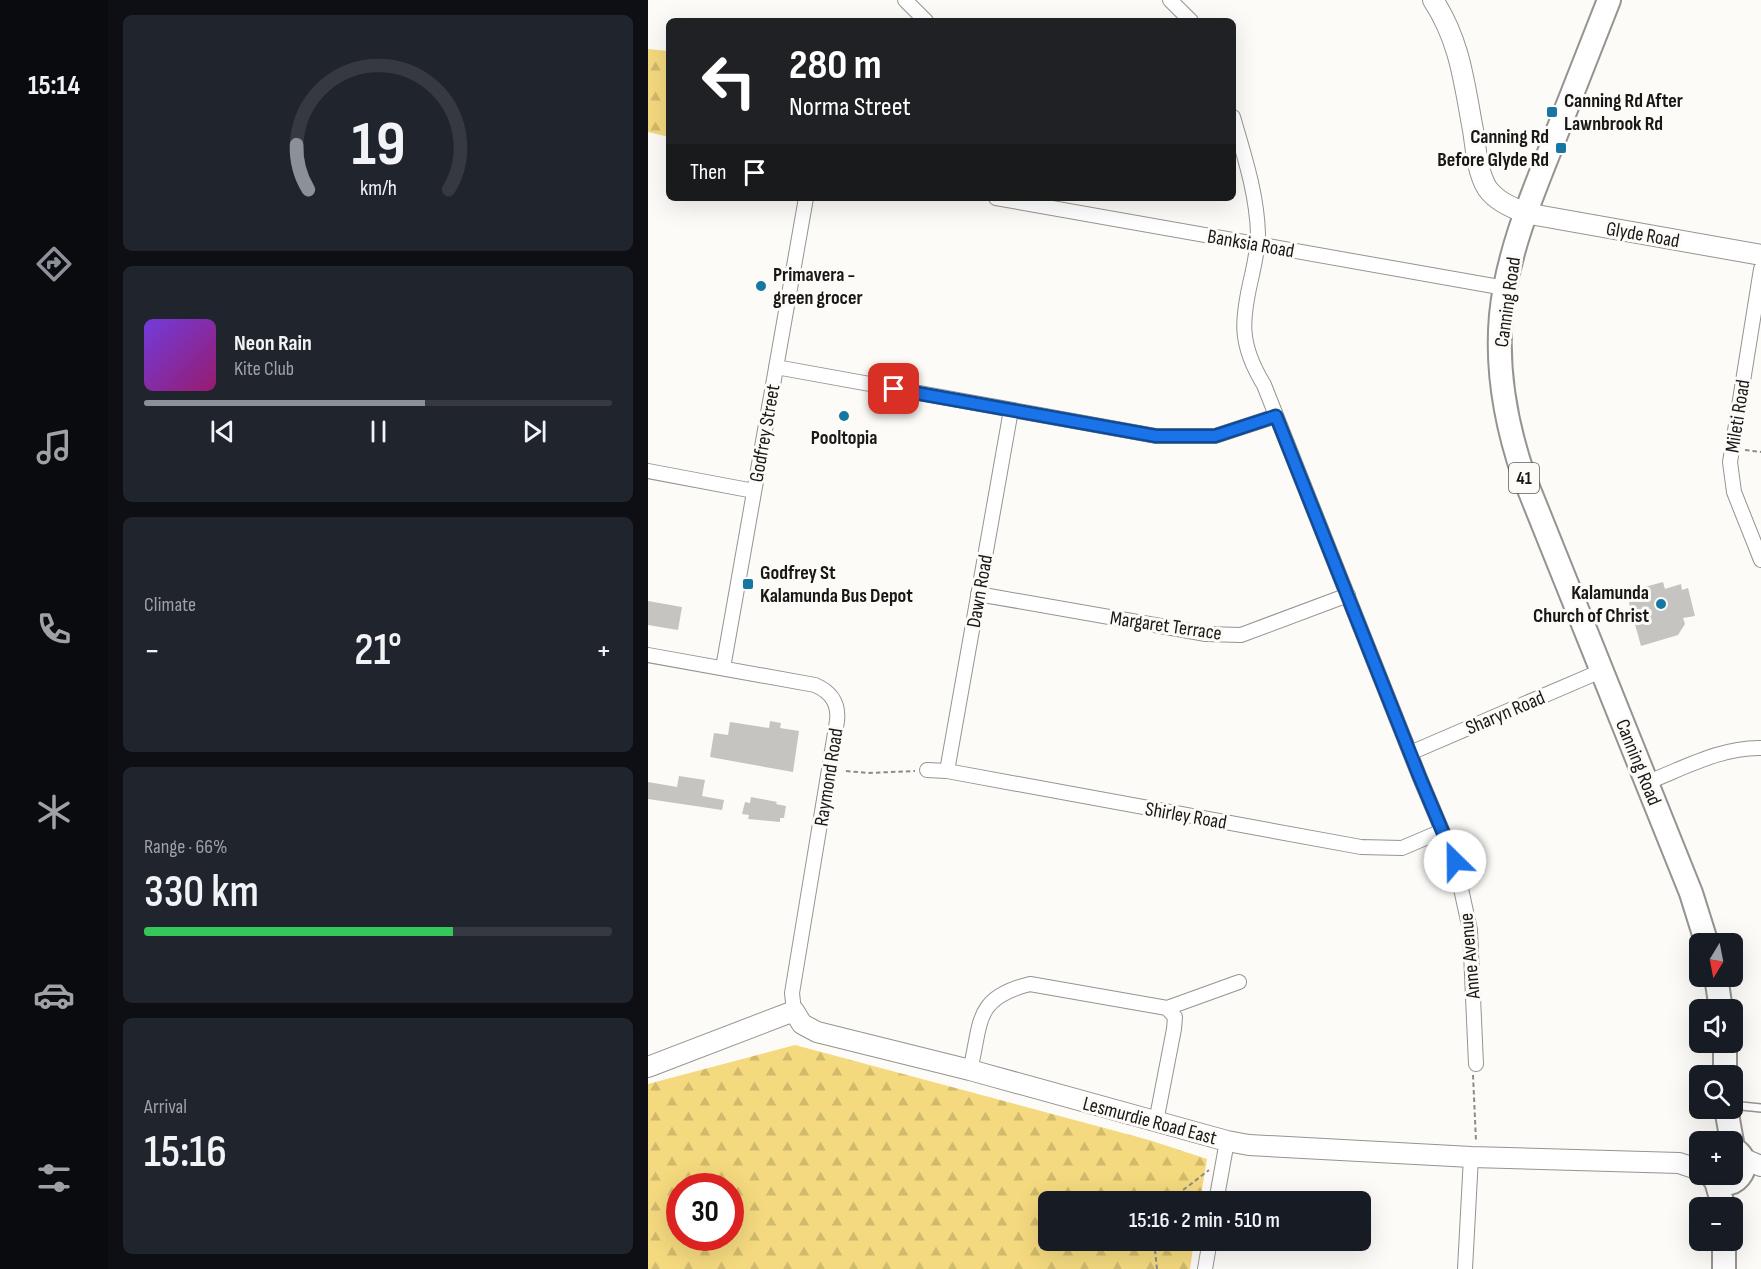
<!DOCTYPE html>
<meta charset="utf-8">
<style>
body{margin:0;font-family:"Sofia Sans Condensed",sans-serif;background:#20242c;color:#f1f3f6;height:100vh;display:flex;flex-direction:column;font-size:22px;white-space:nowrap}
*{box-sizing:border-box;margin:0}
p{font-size:20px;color:#9ea1a6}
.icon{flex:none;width:33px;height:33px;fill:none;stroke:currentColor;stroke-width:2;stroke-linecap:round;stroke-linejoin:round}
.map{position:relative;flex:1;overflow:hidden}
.panel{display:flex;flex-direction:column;gap:15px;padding:15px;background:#0d0f14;width:540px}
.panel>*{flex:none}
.banner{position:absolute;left:18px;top:18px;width:570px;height:183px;border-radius:9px;box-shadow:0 6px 24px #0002;background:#202124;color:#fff;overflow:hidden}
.needle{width:39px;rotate:190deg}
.tools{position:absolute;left:1041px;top:933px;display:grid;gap:12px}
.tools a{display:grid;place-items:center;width:54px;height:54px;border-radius:9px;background:#171b24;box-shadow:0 6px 24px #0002;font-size:30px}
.speed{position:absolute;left:18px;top:1173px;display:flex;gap:12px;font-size:30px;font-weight:700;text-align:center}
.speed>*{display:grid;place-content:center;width:78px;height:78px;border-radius:50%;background:#171b24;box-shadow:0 6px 24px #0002;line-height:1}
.speed .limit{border:9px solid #d22;background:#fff;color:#111}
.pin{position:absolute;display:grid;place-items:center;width:51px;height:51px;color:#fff;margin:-26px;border-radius:12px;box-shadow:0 3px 9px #0006}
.me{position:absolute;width:66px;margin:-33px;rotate:337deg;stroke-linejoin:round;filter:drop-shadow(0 0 4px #0008)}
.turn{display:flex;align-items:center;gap:21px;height:126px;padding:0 24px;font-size:27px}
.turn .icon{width:78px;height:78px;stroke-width:2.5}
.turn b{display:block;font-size:42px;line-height:51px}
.then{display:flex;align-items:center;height:57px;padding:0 24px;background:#0003;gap:12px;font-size:22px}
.big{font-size:45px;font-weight:600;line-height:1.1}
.panel .tile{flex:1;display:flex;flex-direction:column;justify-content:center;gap:9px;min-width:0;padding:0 21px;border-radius:9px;background:#20242c}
.panel .dial{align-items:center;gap:0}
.dial svg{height:156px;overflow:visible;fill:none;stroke:#363941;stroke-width:7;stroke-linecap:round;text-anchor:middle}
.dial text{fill:#f1f3f6;stroke:none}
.song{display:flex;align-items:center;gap:18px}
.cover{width:72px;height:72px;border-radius:9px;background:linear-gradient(135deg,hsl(260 70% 55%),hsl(320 70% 35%))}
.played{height:6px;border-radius:3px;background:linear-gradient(90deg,#8c9099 60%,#363941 60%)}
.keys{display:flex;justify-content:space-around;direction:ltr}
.heat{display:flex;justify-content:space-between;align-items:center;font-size:33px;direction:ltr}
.charge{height:9px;border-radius:4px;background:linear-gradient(90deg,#34c759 66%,#363941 0)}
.trip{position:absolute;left:390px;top:1191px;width:333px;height:60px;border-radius:9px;background:#171b24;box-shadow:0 6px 24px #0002;font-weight:600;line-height:60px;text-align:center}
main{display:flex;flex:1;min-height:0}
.menu{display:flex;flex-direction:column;width:108px;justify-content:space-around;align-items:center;background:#090b0e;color:#9ea1a6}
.menu .icon{width:42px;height:42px}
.menu .current{color:#8c9099}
.menu b{font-size:27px;color:#f1f3f6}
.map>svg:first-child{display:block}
.forest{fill:url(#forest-firs);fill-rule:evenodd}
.building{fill:#c6c4c0}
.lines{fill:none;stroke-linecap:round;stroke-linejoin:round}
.lane-casing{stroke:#959490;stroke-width:10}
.street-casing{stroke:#959490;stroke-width:16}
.secondary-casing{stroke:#959490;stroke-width:22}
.primary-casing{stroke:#959490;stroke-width:26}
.path{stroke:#8c8b89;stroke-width:2;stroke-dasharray:4.5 3;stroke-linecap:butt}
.lane{stroke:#fff;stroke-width:7}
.street{stroke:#fff;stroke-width:14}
.secondary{stroke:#fff;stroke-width:20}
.primary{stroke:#fff;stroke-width:22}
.route-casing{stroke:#114b97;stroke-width:15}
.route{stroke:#1a73e8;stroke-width:10}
.poi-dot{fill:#1777a4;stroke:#fcfbf7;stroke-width:2}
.labels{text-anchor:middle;stroke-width:6;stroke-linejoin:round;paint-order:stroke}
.shield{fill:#fcfbf7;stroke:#5d5c5a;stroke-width:1.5}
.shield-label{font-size:18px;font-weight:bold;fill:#191817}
.poi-label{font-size:20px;font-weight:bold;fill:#191817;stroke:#fcfbf7;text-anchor:start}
.street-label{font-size:20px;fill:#191817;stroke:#fcfbf7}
</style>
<main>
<nav class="menu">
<b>15:14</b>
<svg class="icon current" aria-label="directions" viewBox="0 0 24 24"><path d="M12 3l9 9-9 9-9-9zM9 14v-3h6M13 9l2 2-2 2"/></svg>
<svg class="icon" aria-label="music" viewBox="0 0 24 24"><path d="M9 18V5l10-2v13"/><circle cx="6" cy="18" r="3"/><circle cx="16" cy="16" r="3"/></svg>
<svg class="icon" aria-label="phone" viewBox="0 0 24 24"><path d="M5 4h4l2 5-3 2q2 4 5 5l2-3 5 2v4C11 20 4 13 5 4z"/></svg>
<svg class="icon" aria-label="climate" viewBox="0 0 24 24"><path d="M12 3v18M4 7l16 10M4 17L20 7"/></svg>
<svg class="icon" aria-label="car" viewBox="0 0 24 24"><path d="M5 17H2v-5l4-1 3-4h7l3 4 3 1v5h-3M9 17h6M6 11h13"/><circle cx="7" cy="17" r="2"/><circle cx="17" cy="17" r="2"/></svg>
<svg class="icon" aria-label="filters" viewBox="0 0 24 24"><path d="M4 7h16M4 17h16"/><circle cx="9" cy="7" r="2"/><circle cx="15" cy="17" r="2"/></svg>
</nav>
<section class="panel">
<div class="tile dial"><svg viewBox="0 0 100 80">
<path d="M14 69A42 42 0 1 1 86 69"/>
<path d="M14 69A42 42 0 0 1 8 46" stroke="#8c9099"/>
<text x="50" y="56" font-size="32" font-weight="700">19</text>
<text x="50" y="72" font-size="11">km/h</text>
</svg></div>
<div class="tile">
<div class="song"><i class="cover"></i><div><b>Neon Rain</b><p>Kite Club</p></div></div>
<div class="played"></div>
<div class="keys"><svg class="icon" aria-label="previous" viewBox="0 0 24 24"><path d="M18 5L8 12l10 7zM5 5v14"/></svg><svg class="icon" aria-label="pause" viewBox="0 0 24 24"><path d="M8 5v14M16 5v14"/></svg><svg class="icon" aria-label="next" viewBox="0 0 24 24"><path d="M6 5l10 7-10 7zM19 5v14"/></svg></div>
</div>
<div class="tile"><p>Climate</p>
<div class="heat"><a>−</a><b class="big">21°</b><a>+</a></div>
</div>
<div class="tile"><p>Range · 66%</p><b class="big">330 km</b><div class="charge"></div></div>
<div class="tile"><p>Arrival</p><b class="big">15:16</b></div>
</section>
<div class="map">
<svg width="1113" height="1269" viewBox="0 0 1113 1269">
<defs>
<pattern id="forest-firs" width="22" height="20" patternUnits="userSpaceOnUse" patternTransform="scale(1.5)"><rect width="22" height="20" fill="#f4d97e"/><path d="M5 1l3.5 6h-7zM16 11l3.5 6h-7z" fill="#d1ba6c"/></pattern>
</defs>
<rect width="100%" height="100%" fill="#fcfbf7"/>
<path class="forest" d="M0 49 21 51V137L0 132Z
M147 1045 501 1140 559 1159 552 1201 400 1202V1240L546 1241 542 1269H0V1084ZM32 1186H82V1238H32Z"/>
<path class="building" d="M1015 582 1017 589 1033 584 1034 590 1040 588 1047 616 1035 618 1037 624 1030 635 993 646 978 592Z
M0 601 34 607 30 630 0 625Z
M122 721 133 723 132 728 151 731 145 772 62 757 66 733 80 735 82 722 121 728Z
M31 776 57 780 54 796 76 800 74 810 0 799V782L29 787Z
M103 797 129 802 128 804 138 806 136 818H132V822L100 819 101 815 94 814 97 802 102 803Z"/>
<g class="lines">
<g class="lane-casing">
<path id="lane" d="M1084 1105 1113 1108"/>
</g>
<g class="street-casing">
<path id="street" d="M257 0 278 21
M522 0 543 21
M585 117C596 155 609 194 610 234 610 248 607 261 604 275 593 321 591 344 616 385L772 778 807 861 822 930 828 1064
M348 198 857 288
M1113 269 1082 462 1086 492 1113 560
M128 367 508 436H567L628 416
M0 471 106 491
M330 594 558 634 593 635 700 595
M0 655 167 685C183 692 191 703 189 721L144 993 146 1011
M75 668 158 198
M762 753 953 671
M279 770 299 771 713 847 754 848 794 831
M299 771 363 410
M1000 782C1036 768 1074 747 1113 748
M322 1070C334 1023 325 998 382 984L519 1008
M508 1122 526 1029 527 1017 519 1008 591 982
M568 1202 579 1141
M557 1269 562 1240
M817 1269 823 1157"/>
</g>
<g class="secondary-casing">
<path id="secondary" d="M785 0C812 41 816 82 825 130 828 149 829 171 839 188 848 201 863 207 877 213L1113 255
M0 1067 146 1011 154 1024 169 1032 322 1070 579 1141 601 1145 823 1157 1031 1163 1052 1170
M1096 1159 1113 1166"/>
</g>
<g class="primary-casing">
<path id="primary" d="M961 0C942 48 923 96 904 145 882 200 859 255 853 315 848 371 858 425 876 477L1043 893 1059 944
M1068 976 1073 1010
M1077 1042V1076
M1078 1108 1084 1142
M1062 1174C1082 1201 1113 1163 1084 1148
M1068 1181 1076 1208
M1076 1269V1240"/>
</g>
<path class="path" d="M1097 450 1113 452
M198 771 220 773 267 771
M825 1075 828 1141
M527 1202 530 1194 561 1170
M509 1269 507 1250 511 1240"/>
<use href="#lane" class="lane"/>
<use href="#street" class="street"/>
<use href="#secondary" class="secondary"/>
<use href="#primary" class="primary"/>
</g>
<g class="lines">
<g class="route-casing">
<path id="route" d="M246 389 508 436H567L628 416 772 778 807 861"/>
</g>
<use href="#route" class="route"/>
</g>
<g class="poi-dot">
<rect x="898" y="106" width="12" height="12" rx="3"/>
<rect x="907" y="142" width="12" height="12" rx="3"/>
<circle cx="113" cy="286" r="6"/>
<circle cx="196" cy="416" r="6"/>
<rect x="94" y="578" width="12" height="12" rx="3"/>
<circle cx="1013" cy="604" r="6"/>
</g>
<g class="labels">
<rect class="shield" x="861" y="463" width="30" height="30" rx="4.5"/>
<g class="shield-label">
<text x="876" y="484">41</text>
</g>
<g class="poi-label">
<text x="916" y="107">Canning Rd After<tspan x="916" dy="23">Lawnbrook Rd</tspan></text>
<text x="901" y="143" text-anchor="end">Canning Rd<tspan x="901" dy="23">Before Glyde Rd</tspan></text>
<text x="125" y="281">Primavera -<tspan x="125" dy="23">green grocer</tspan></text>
<text x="196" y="444" text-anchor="middle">Pooltopia</text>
<text x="112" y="579">Godfrey St<tspan x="112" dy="23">Kalamunda Bus Depot</tspan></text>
<text x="1001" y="599" text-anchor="end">Kalamunda<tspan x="1001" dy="23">Church of Christ</tspan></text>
</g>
<g class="street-label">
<text transform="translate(995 234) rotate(10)" y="7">Glyde Road</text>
<text transform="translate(603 243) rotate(10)" y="7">Banksia Road</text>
<text transform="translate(859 302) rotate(-82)" y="7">Canning Road</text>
<text transform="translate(1089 416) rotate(-81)" y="7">Mileti Road</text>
<text transform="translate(116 433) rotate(-80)" y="7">Godfrey Street</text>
<text transform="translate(331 591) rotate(-80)" y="7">Dawn Road</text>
<text transform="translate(518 625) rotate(8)" y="7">Margaret Terrace</text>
<text transform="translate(857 712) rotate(-23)" y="7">Sharyn Road</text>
<text transform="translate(991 762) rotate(68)" y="7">Canning Road</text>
<text transform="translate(180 777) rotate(-81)" y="7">Raymond Road</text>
<text transform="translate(538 815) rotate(10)" y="7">Shirley Road</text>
<text transform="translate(821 956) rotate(-95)" y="7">Anne Avenue</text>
<text transform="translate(502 1120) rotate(15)" y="7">Lesmurdie Road East</text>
</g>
</g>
</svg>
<div class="tools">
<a><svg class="needle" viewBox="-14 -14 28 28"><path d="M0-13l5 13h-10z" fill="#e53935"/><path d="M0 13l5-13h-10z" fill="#9ea1a6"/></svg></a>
<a><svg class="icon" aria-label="sound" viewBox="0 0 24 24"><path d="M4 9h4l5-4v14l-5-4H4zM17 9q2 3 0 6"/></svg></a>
<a><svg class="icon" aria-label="search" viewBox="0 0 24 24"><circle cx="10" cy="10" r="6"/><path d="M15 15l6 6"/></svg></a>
<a>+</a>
<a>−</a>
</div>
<div class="speed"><div class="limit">30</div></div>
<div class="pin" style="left:246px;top:389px;background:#d93025"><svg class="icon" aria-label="arrive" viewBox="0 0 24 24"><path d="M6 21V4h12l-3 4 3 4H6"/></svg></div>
<svg class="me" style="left:807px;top:861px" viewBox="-20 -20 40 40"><circle r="19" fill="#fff"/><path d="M0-13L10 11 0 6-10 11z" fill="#1a73e8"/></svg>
<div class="trip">15:16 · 2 min · 510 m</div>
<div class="banner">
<div class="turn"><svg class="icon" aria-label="left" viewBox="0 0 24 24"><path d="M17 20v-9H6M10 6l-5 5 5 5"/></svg><div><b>280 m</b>Norma Street</div></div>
<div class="then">Then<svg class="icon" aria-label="arrive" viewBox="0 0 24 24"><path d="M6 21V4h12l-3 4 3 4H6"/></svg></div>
</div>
</div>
</main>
